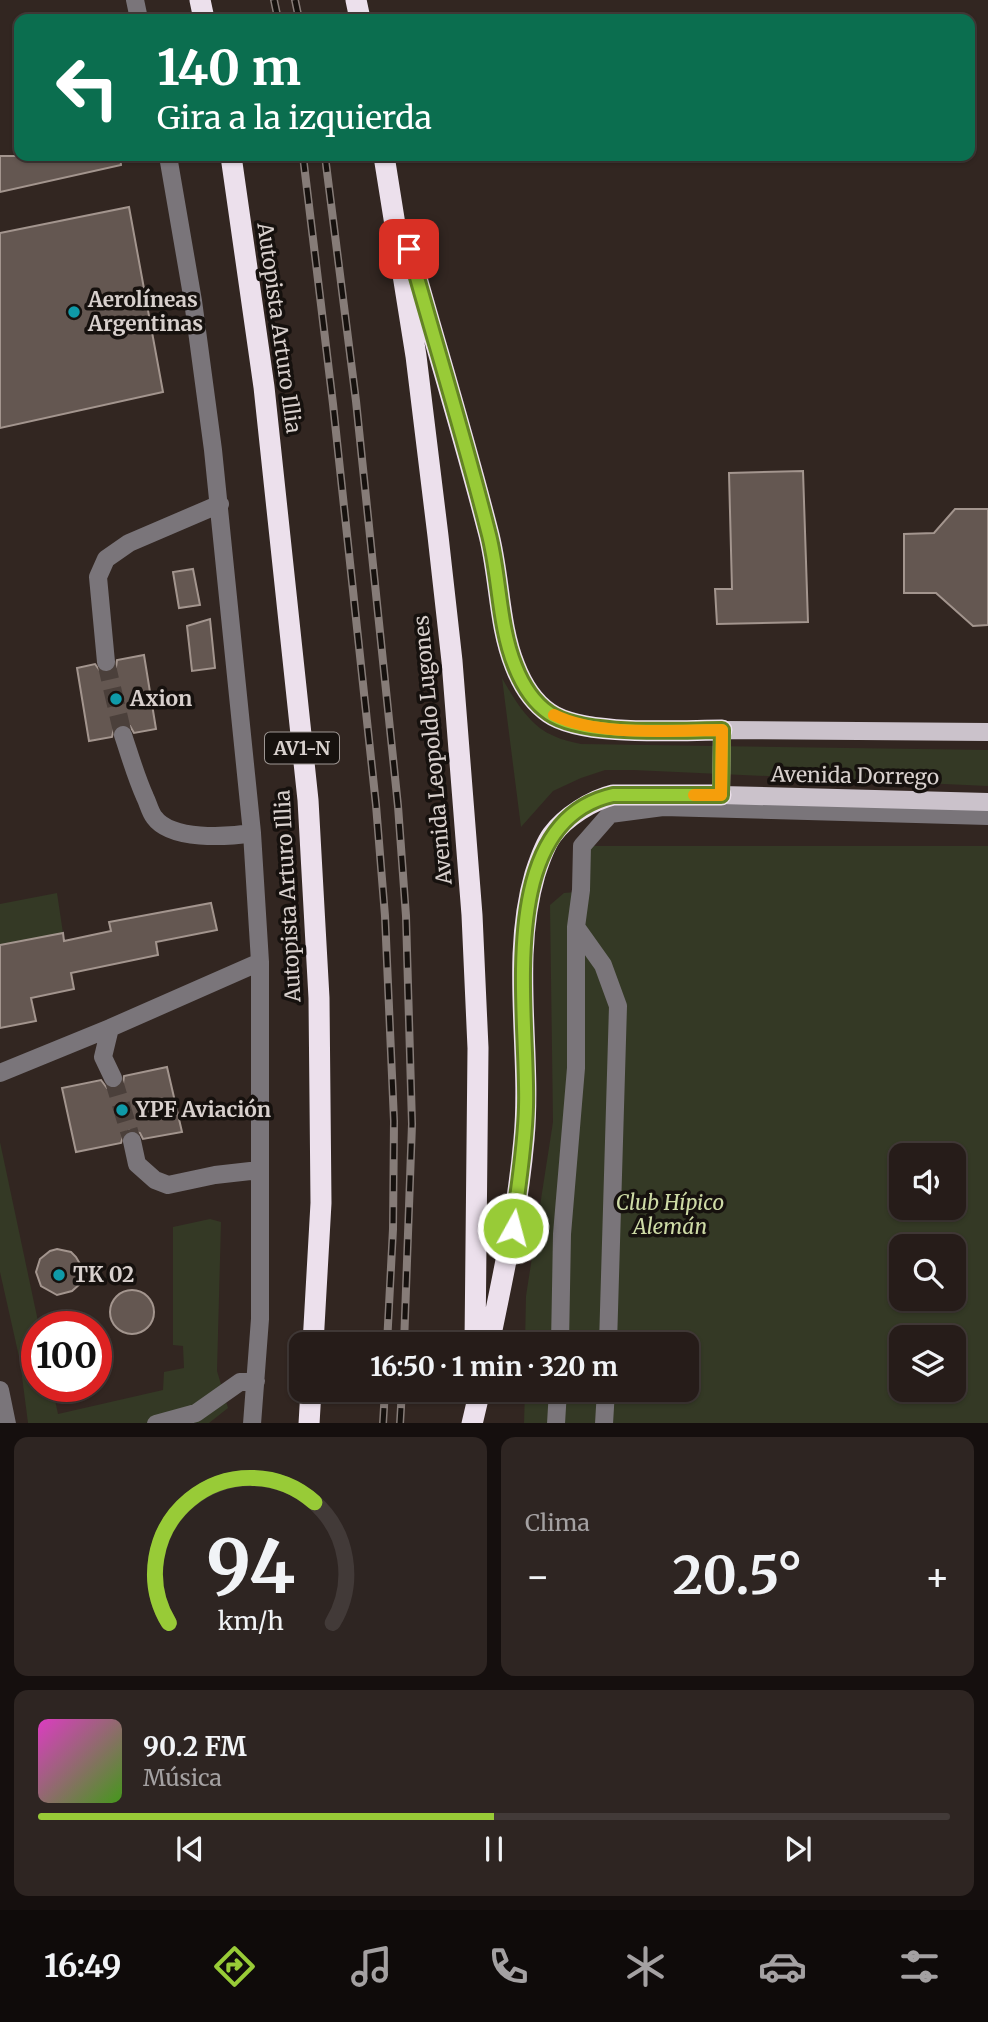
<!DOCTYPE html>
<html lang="es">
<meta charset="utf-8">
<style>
body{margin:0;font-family:Merriweather,serif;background:#2e2522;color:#f1f3f6;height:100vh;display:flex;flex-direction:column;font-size:26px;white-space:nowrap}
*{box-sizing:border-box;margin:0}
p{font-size:23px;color:#a4a1a2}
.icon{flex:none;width:38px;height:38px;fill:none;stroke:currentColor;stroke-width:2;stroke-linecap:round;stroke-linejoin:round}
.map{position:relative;height:1423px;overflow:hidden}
.side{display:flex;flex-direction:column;gap:14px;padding:14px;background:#150f0e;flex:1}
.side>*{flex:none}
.guide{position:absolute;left:14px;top:14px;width:961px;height:147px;border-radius:14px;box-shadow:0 2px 5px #0004,0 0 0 2px #423a38;background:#0b6e4f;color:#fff;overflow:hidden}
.fabs{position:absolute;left:889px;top:1143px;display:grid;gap:14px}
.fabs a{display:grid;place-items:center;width:77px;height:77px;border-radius:14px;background:#261c19;box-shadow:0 2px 5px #0004,0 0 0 2px #423a38;font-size:35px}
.speed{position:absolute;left:21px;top:1311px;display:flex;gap:14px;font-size:35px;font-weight:700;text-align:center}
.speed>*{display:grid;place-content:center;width:91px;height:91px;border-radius:50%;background:#261c19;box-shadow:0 2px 5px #0004,0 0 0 2px #423a38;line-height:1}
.speed .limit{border:10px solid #d22;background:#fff;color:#111}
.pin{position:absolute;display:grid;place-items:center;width:60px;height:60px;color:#fff;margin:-30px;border-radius:14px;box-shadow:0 4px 10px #0006}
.me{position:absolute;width:77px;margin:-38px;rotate:7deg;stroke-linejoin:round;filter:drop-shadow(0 0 5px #0008)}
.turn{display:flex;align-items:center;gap:24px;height:147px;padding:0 28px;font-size:32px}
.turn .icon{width:91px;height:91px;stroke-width:2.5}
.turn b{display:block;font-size:49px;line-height:60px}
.big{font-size:52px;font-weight:700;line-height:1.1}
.side .widget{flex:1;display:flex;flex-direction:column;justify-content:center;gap:10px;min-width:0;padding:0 24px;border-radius:14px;background:#2e2522}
.side .dial{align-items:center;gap:0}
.dial svg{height:182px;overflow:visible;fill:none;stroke:#423a38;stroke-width:7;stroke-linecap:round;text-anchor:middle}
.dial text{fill:#f1f3f6;stroke:none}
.song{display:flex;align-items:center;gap:21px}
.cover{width:84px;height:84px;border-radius:10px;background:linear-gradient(135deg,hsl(310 70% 55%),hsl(100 70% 35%))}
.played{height:7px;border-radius:4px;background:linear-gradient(90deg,#98cb37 50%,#423a38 50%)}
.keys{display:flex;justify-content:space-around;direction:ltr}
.heat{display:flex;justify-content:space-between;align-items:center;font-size:38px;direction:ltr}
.side .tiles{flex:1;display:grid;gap:14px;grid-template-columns:1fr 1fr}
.widget:last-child{grid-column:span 2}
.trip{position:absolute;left:289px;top:1332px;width:410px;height:70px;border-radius:14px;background:#261c19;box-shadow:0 2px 5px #0004,0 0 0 2px #423a38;font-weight:700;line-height:70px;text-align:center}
.tab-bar{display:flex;height:112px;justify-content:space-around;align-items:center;background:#0f0b0a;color:#a4a1a2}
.tab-bar .icon{width:49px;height:49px}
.tab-bar .selected{color:#98cb37}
.tab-bar b{font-size:32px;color:#f1f3f6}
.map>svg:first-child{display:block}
.green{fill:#343925;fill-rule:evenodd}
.building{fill:#645751;stroke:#a3958e;stroke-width:2}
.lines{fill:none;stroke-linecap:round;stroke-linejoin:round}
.minor-tunnel{stroke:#4b403b;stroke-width:18;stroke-dasharray:18 9;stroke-linecap:butt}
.minor{stroke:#7a757a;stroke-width:18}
.major{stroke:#cbc2cb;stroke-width:18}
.highway{stroke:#ece0ec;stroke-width:21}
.rail-casing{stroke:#867c78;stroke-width:8}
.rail{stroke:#16110e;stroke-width:5;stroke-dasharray:16;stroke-linecap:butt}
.route-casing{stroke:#638424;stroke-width:18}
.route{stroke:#98cb37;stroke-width:12}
.slow{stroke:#f59e0b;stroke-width:12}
.culture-dot{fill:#0f9aa8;stroke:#16110e;stroke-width:2.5}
.labels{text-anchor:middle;stroke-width:7;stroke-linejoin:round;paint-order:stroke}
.shield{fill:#16110e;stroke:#9e9794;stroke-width:2}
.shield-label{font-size:19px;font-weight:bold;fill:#d8d0cd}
.poi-label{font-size:21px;font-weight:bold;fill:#d8d0cd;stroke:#16110e;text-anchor:start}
.street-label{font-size:21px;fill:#d8d0cd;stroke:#16110e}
.park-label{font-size:21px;font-style:italic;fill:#cedba6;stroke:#16110e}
</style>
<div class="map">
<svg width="988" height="1424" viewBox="0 0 988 1424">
<rect width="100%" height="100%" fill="#322621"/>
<path class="green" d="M502 678C514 699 530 727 554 736 562 740 572 742 581 744L988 750V786L633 770H605L581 778 553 791 521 827Z
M582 846H988V1423L524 1424 525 1390H686V1344H525L526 1296 553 1122 550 905 564 893 588 891ZM901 1155H954V1208H901ZM901 1246H954V1298H901ZM901 1337H954V1390H901Z
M57 893 63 933 0 945V904Z
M0 1142 39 1326H37V1386H52L58 1414 163 1390 164 1372 184 1368 183 1346 173 1345V1227L210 1219 221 1222 217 1371 228 1408 209 1423H28L20 1361 0 1272Z"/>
<path class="building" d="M0 156H120L121 165 0 192Z
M129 207 163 392 0 428V233Z
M803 471 808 622 717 624 715 589H732L729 473Z
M955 509H988V625L973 626 936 593H904V534L934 533Z
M193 569 200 605 179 608 173 572Z
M210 619 215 668 192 671 187 626Z
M144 655 156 729 134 733 130 726 120 724 114 728 112 737 89 741 77 668 95 664 101 672 108 673 116 667 117 660Z
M211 903 217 930 156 942 158 955 71 973 74 989 31 998 36 1021 0 1028V945L63 933 64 941 111 931 109 922Z
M167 1067 182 1132 143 1139 140 1133 130 1130 124 1133 121 1143 76 1152 62 1088 101 1080 107 1088H117L123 1084 124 1076Z
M57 1249 71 1252 76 1257 80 1264 82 1271 81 1283 72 1291 57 1295 41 1286 36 1272 40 1259 50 1251Z
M110 1312a22 22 0 1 1 44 0a22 22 0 1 1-44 0Z"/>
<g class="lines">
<path class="minor-tunnel" d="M106 662 123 735
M113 1078 132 1141"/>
<path class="minor" d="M135 0 139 19
M168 156 193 301 213 450 252 833 260 962V1319L252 1424
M106 662 98 577 106 559 129 543 220 504
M123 735C130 756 136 777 145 797 148 803 150 812 154 817 171 841 227 837 252 833
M576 927 603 965 618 1006 608 1344
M110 1028 103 1057 113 1078
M0 1073 110 1028 260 962
M132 1141 137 1164 155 1180 168 1185 215 1175 259 1170
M560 1344 562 1234 576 1068V927L581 890 582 846 610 814 663 807 988 816
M0 1390 7 1424
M156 1424 196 1413 240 1382 256 1381
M556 1424 558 1390
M604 1424 606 1390"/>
<path class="major" d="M988 732 722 730 721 795 988 802"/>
<path class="highway" d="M200 0 204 19
M356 0 360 19
M231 156 264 387 308 800 319 998 321 1203 313 1344
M384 156 416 356 438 536 452 661 472 915 478 1048 475 1344
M413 264C438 353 465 441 488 531 500 575 498 624 515 666 522 684 533 702 549 713 583 737 679 730 722 730
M489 1344C503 1276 518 1209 524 1139 532 1051 510 960 535 874 539 862 544 846 552 835 565 817 592 800 613 795H721
M309 1424 311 1390
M472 1424 480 1390"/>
<g class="rail-casing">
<path id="rail" d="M274 0 278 19
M295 0 299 19
M303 156 333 404 376 805 385 916 394 1121 393 1229 387 1344
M325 156 356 401 398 806 406 916 412 1124 404 1344
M383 1424 385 1390
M400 1424 402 1390"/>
</g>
<use href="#rail" class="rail"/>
</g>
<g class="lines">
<g class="route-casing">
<path id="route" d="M409 249C435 343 464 436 488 531 500 575 498 624 515 666 522 684 533 702 549 713 583 737 679 730 722 730L721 795H613C492 822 529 1017 526 1107 525 1147 518 1188 513 1228"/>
</g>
<use href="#route" class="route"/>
<path class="slow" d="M554 715C598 737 673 730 722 730L721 795H694"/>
</g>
<g class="culture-dot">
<circle cx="74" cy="312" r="7"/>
<circle cx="116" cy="699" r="7"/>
<circle cx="122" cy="1110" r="7"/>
<circle cx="59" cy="1275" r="7"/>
</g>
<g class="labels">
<rect class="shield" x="265" y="732.5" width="74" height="31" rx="5"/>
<g class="shield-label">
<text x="302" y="755">AV1-N</text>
</g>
<g class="poi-label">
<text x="88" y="307">Aerolíneas<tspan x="88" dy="24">Argentinas</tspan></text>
<text x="130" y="706">Axion</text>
<text x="136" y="1117">YPF Aviación</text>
<text x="73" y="1282">TK 02</text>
</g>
<g class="street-label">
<text transform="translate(279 328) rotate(82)" y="7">Autopista Arturo Illia</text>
<text transform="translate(433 750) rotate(-95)" y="7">Avenida Leopoldo Lugones</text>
<text transform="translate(855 776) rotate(1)" y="7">Avenida Dorrego</text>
<text transform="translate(288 896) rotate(-93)" y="7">Autopista Arturo Illia</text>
</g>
<g class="park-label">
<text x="670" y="1210">Club Hípico<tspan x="670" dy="24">Alemán</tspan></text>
</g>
</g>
</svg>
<div class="fabs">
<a><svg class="icon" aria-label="sound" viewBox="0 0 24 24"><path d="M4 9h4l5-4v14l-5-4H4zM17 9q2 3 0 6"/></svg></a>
<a><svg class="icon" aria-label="search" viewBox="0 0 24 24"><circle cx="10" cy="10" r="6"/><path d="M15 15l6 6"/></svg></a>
<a><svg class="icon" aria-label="layers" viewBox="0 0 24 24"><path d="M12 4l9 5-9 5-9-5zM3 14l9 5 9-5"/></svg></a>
</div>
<div class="speed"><div class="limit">100</div></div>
<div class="pin" style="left:409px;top:249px;background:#d93025"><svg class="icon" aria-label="arrive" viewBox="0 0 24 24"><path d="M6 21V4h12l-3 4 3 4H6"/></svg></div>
<svg class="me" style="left:513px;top:1228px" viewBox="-20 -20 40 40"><circle r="17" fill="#98cb37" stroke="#fff" stroke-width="3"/><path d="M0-11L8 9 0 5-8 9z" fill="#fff"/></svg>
<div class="trip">16:50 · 1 min · 320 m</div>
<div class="guide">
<div class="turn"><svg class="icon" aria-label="left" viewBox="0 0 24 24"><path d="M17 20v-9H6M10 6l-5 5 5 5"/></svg><div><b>140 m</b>Gira a la izquierda</div></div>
</div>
</div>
<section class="side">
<div class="tiles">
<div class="widget dial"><svg viewBox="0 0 100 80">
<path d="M14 69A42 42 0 1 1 86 69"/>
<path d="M14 69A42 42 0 0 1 78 16" stroke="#98cb37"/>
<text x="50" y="56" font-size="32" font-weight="700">94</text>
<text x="50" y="72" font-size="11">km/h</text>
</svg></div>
<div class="widget"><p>Clima</p>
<div class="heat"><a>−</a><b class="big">20.5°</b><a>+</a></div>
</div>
<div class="widget">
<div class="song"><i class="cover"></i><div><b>90.2 FM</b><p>Música</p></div></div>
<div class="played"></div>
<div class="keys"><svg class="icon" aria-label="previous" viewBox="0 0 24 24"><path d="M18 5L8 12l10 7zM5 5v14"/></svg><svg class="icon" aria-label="pause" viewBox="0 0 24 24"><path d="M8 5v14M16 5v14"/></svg><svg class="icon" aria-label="next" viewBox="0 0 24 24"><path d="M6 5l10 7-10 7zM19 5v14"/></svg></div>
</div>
</div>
</section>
<nav class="tab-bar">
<b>16:49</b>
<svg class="icon selected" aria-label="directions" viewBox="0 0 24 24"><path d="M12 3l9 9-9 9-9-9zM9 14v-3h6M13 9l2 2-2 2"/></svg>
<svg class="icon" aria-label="music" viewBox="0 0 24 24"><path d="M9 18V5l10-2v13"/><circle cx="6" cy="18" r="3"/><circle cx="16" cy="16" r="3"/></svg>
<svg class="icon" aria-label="phone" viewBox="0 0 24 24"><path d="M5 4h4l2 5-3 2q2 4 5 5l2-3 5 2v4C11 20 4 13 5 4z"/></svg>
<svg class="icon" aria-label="climate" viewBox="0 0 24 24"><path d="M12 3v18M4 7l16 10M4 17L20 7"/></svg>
<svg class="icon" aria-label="car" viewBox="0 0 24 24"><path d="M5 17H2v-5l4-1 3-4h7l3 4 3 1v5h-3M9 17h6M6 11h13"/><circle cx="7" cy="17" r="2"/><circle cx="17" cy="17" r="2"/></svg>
<svg class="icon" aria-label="filters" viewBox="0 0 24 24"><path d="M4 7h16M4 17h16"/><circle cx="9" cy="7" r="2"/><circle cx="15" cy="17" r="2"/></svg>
</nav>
